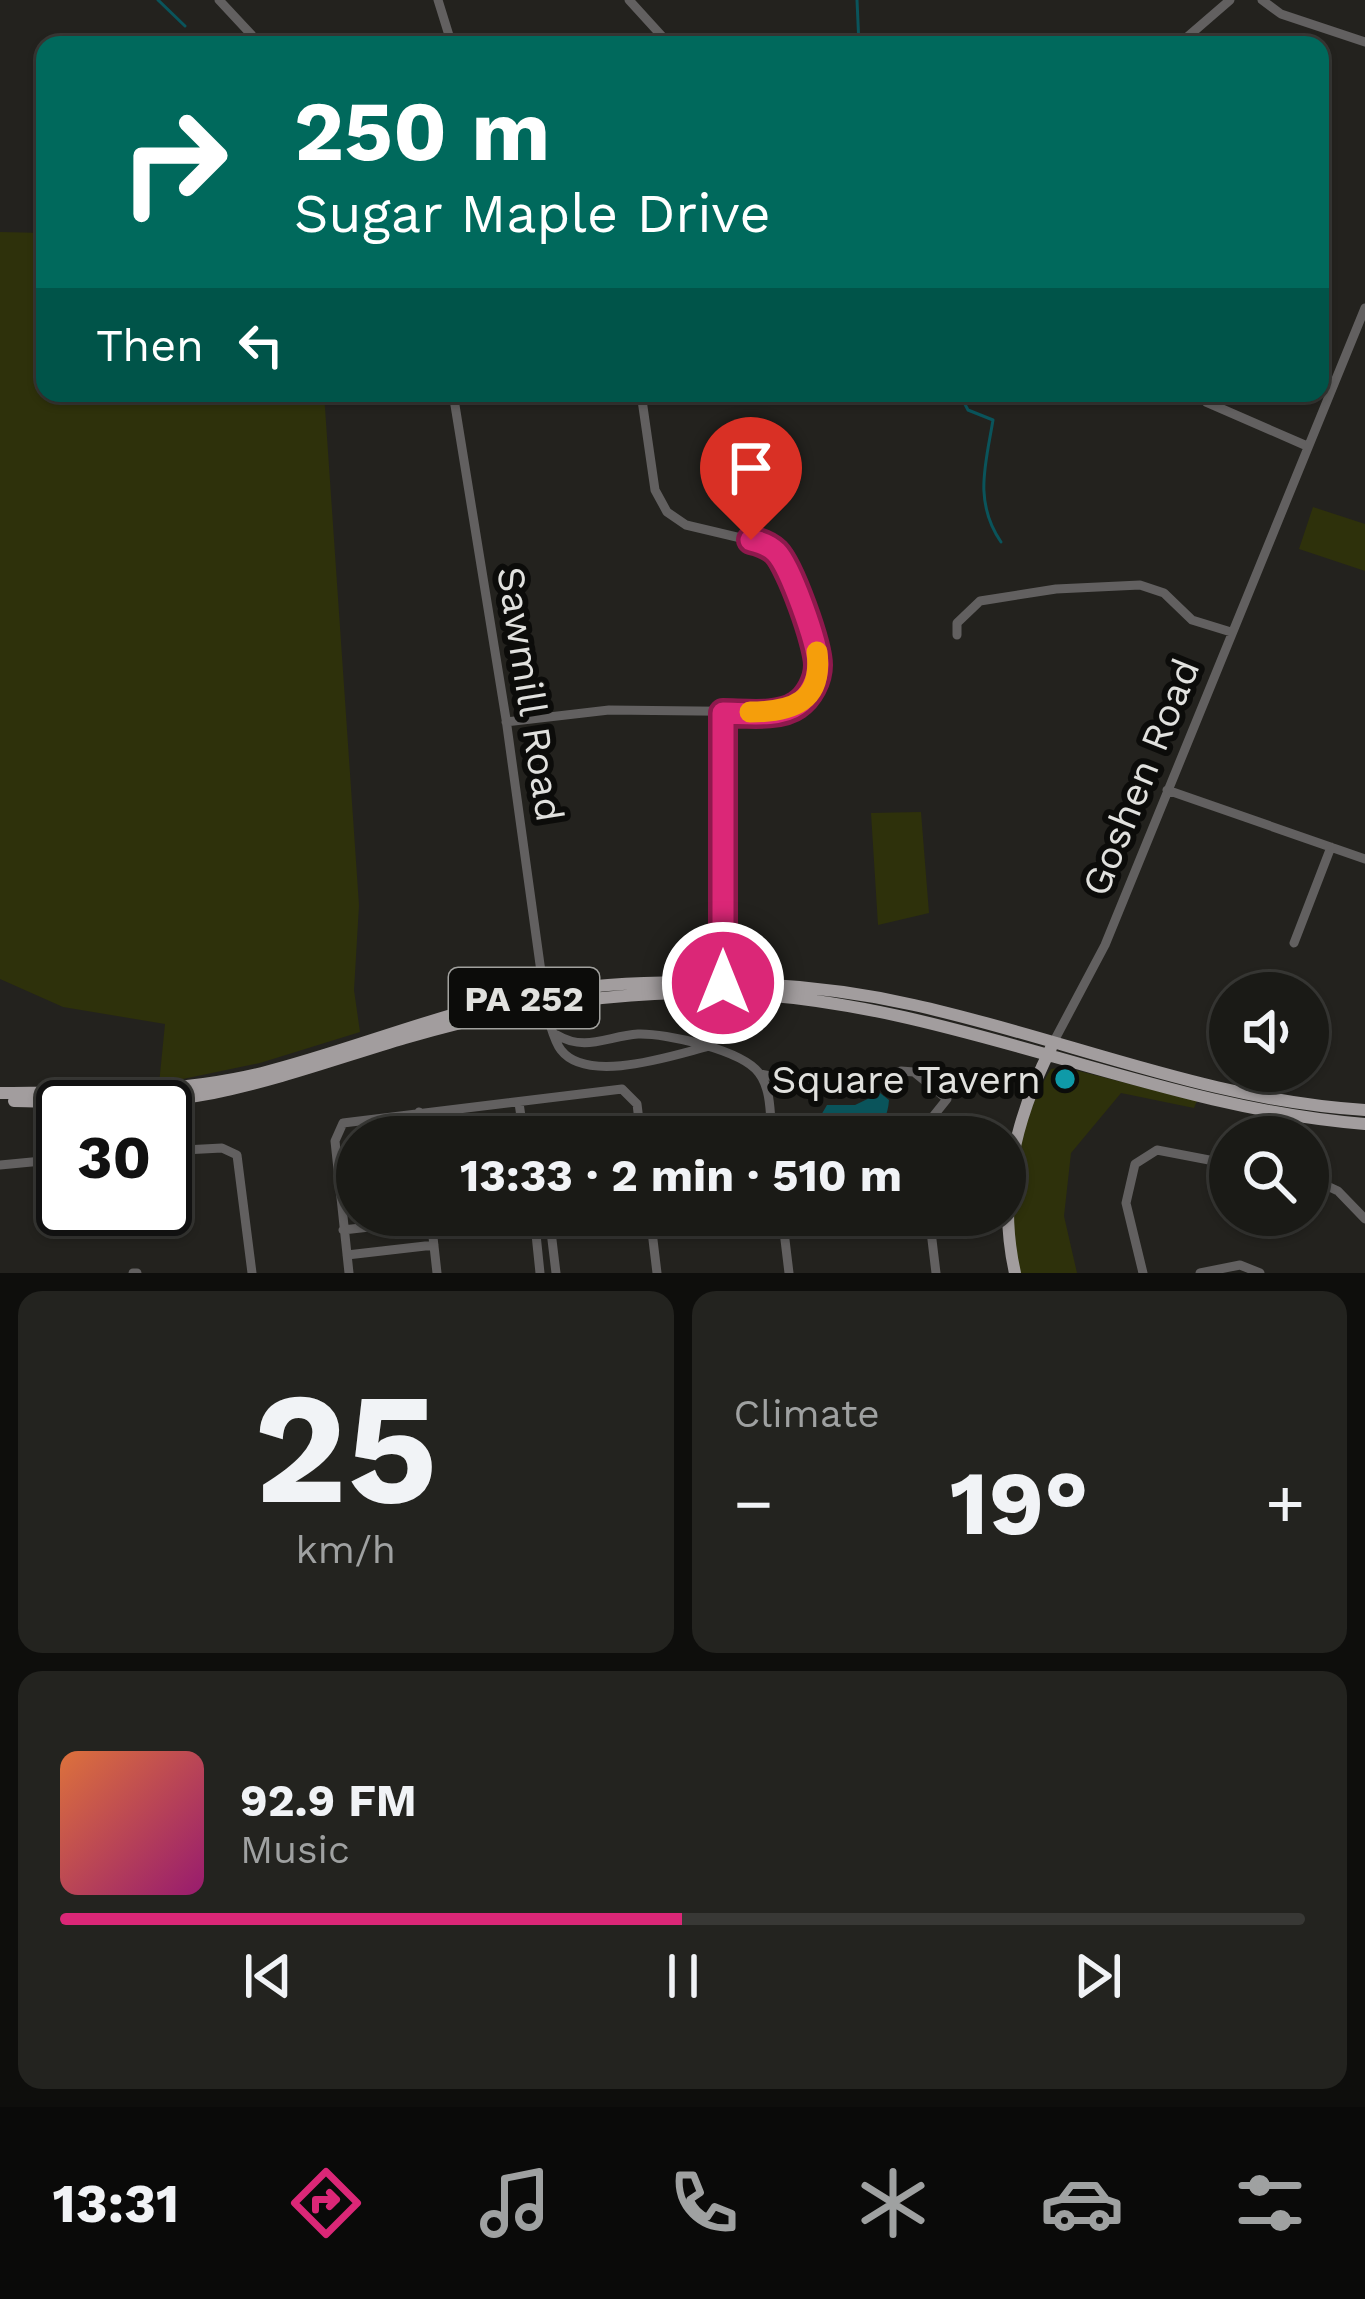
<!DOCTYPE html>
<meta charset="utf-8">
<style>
body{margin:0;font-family:"Work Sans",sans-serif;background:#23231f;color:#f1f3f6;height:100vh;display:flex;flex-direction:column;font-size:45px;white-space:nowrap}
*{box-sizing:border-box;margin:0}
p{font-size:39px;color:#9fa1a1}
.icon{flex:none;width:66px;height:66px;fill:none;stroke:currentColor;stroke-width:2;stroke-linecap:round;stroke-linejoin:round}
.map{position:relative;height:1273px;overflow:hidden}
.drawer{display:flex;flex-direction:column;gap:18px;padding:18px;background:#0e0e0c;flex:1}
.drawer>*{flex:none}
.banner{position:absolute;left:36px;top:36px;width:1293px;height:366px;border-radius:24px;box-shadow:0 3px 9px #0004,0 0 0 3px #383835;background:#00695c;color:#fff;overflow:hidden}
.fabs{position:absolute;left:1209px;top:972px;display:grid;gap:24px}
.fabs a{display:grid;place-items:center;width:120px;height:120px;border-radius:50%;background:#1a1a16;box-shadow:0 3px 9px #0004,0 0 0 3px #383835;font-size:60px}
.speed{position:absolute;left:36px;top:1080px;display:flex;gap:24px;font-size:60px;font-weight:700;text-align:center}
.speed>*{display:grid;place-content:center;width:156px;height:156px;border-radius:50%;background:#1a1a16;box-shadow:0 3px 9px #0004,0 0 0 3px #383835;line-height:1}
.speed .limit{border:6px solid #111;border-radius:18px;background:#fff;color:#111}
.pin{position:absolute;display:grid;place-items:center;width:102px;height:102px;color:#fff;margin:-123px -51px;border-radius:50% 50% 50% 0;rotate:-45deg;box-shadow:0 0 12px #0007}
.pin .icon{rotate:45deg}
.me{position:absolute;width:132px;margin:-66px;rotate:0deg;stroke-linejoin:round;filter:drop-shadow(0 0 9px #0008)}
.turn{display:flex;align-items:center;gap:42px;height:252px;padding:0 60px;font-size:54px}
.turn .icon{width:156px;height:156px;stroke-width:2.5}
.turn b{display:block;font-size:84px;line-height:102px}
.then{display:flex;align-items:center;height:114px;padding:0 60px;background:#0003;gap:24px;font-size:45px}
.big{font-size:90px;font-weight:700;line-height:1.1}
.drawer .card{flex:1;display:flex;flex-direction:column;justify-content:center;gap:18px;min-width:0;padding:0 42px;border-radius:24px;background:#23231f}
.drawer .dial{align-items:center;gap:0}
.dial b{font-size:156px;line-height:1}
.song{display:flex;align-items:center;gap:36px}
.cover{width:144px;height:144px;border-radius:18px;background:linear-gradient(135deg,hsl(20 70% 55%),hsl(320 70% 35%))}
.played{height:12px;border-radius:6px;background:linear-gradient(90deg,#db2777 50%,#383835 50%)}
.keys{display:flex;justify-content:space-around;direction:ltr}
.heat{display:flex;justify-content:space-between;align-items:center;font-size:66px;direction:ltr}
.drawer .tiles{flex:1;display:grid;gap:18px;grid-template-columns:1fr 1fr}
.card:last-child{grid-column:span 2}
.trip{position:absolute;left:336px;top:1116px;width:690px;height:120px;border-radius:60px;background:#1a1a16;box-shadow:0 3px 9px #0004,0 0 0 3px #383835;font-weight:700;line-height:120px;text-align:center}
.tabs{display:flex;height:192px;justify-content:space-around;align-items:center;background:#0a0a09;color:#9fa1a1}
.tabs .icon{width:84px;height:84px}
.tabs .selected{color:#db2777}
.tabs b{font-size:54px;color:#f1f3f6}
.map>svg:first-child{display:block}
.green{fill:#2e310b}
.water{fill:#0a545b}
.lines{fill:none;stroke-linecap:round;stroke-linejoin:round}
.stream{stroke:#0a545b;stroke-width:3}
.minor{stroke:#626060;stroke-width:9}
.major{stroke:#a29d9e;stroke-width:12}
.route-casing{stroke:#8e194d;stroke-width:30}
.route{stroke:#db2777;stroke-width:21}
.slow{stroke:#f59e0b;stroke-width:21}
.culture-dot{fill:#0f9aa8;stroke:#0c0c0a;stroke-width:4.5}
.labels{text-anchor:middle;stroke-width:12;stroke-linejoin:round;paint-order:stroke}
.shield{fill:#0c0c0a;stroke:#a1a19e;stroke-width:3}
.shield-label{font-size:36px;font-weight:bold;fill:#e1e1de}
.street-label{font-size:39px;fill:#e1e1de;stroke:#0c0c0a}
.poi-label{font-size:39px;fill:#e1e1de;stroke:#0c0c0a;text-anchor:end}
</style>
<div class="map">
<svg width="1365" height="1273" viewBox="0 0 1365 1273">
<rect width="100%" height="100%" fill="#23221e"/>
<path class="green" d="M0 232 45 233V393H324L359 905 354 990 360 1032 260 1063 159 1084 165 1024 63 1007 0 979Z
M1313 507 1365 524V571L1299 549Z
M921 812 929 913 878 925 871 813Z
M1063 1067 1197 1101 1194 1108 1121 1093 1071 1153 1064 1216 1077 1273H1019C1005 1214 1017 1121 1051 1069Z"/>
<path class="water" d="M880 1093 889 1100C888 1116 881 1124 881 1137H829L820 1117 827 1105H855Z"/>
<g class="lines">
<path class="stream" d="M158 0 185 26
M857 0 859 45
M959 393 968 410 993 420C986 463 973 501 1001 542"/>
<path class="minor" d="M219 0 261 45
M438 0 452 45
M629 0 670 45
M1262 0 1281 14 1365 42
M1178 45 1230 0
M453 393 506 719 547 1015C551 1026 554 1041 561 1050 587 1084 671 1056 706 1047
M1199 393 1206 402 1307 446
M957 635V623L980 601 1056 589 1140 585 1164 593 1192 620 1231 632
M506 722 609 710 777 712 800 702 818 671 817 651 784 563 762 543 686 525 667 512 655 490 641 393
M1167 790 1365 859
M1294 943 1331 847
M723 983V713
M557 1035C585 1052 608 1036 638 1034 666 1033 742 1050 759 1073 772 1090 770 1118 772 1137
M1053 1043 1105 945 1365 308
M760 1074 830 1087 867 1085 901 1071 914 1072 947 1099 931 1119 924 1137
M519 1103 524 1137
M419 1112 422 1137
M165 1151 222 1148 237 1155 252 1273
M0 1165 63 1159
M1308 1177 1338 1191 1365 1219
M534 1215 540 1273
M549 1215 556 1273
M650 1215 657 1273
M782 1215 789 1273
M929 1215 936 1273
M431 1219 437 1273
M343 1230 431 1220
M347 1255 434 1245
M133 1273H137
M349 1273 335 1141 343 1123 622 1089 637 1104 641 1137
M1143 1273 1126 1203 1135 1164 1157 1150 1230 1164
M1200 1273 1240 1265 1260 1273"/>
<path class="major" d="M0 1093C88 1092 176 1094 262 1073 356 1049 447 1010 542 993 600 983 666 981 724 983 787 984 852 991 914 1005 1064 1038 1210 1101 1365 1110
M14 1101C80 1102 148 1106 213 1093 278 1080 341 1057 405 1038 510 1007 617 990 726 993 946 999 1147 1107 1365 1124
M1015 1273C997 1193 1015 1120 1051 1048"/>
</g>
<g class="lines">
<g class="route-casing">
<path id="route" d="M723 983V713C744 713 779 718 797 705 809 697 818 680 818 665 818 644 790 566 776 552 769 545 760 542 751 540"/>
</g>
<use href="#route" class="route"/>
<path class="slow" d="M750 712C792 712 823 702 817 652"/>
</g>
<circle class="culture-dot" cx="1065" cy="1079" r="12"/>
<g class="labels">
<rect class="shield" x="449" y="968" width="150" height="60" rx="9"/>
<g class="shield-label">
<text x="524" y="1011">PA 252</text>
</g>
<g class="street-label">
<text transform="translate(531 694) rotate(81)" y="14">Sawmill Road</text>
<text transform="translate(1140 777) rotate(-68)" y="14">Goshen Road</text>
</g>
<g class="poi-label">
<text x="1041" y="1093">Square Tavern</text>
</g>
</g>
</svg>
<div class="fabs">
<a><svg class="icon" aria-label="sound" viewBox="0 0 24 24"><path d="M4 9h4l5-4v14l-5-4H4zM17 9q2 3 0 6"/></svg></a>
<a><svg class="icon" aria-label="search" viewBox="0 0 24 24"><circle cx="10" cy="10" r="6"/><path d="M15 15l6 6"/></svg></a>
</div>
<div class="speed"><div class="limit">30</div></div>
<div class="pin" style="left:751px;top:540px;background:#d93025"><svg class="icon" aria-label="arrive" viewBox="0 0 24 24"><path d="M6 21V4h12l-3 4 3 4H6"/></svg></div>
<svg class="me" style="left:723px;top:983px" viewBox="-20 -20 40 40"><circle r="17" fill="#db2777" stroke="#fff" stroke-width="3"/><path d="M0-11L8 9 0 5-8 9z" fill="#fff"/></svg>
<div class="trip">13:33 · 2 min · 510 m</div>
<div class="banner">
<div class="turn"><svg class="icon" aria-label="right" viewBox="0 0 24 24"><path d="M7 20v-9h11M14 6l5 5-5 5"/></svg><div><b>250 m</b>Sugar Maple Drive</div></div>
<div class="then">Then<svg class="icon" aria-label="left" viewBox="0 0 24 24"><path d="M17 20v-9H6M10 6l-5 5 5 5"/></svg></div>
</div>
</div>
<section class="drawer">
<div class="tiles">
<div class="card dial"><b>25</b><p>km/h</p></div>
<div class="card"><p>Climate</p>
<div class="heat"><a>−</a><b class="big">19°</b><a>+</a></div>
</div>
<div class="card">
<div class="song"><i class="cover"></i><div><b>92.9 FM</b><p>Music</p></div></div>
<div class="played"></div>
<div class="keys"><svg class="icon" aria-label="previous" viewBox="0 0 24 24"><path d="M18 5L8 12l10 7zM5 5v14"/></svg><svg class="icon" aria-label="pause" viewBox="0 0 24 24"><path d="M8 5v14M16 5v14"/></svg><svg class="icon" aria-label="next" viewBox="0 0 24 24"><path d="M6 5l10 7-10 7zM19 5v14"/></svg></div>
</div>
</div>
</section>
<nav class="tabs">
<b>13:31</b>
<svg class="icon selected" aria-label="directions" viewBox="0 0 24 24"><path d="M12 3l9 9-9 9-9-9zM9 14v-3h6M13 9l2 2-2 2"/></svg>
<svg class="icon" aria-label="music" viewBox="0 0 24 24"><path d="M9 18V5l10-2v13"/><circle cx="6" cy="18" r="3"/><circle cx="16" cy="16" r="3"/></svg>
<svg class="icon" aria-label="phone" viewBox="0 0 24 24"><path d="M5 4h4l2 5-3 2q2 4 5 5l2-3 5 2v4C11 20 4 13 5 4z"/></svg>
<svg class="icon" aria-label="climate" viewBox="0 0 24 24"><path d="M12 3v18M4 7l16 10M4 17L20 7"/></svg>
<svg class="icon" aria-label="car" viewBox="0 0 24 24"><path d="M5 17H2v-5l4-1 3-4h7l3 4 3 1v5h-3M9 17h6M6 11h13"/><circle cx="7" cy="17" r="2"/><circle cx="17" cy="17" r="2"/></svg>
<svg class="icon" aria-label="filters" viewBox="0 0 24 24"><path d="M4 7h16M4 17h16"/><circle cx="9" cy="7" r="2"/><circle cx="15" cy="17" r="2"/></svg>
</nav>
